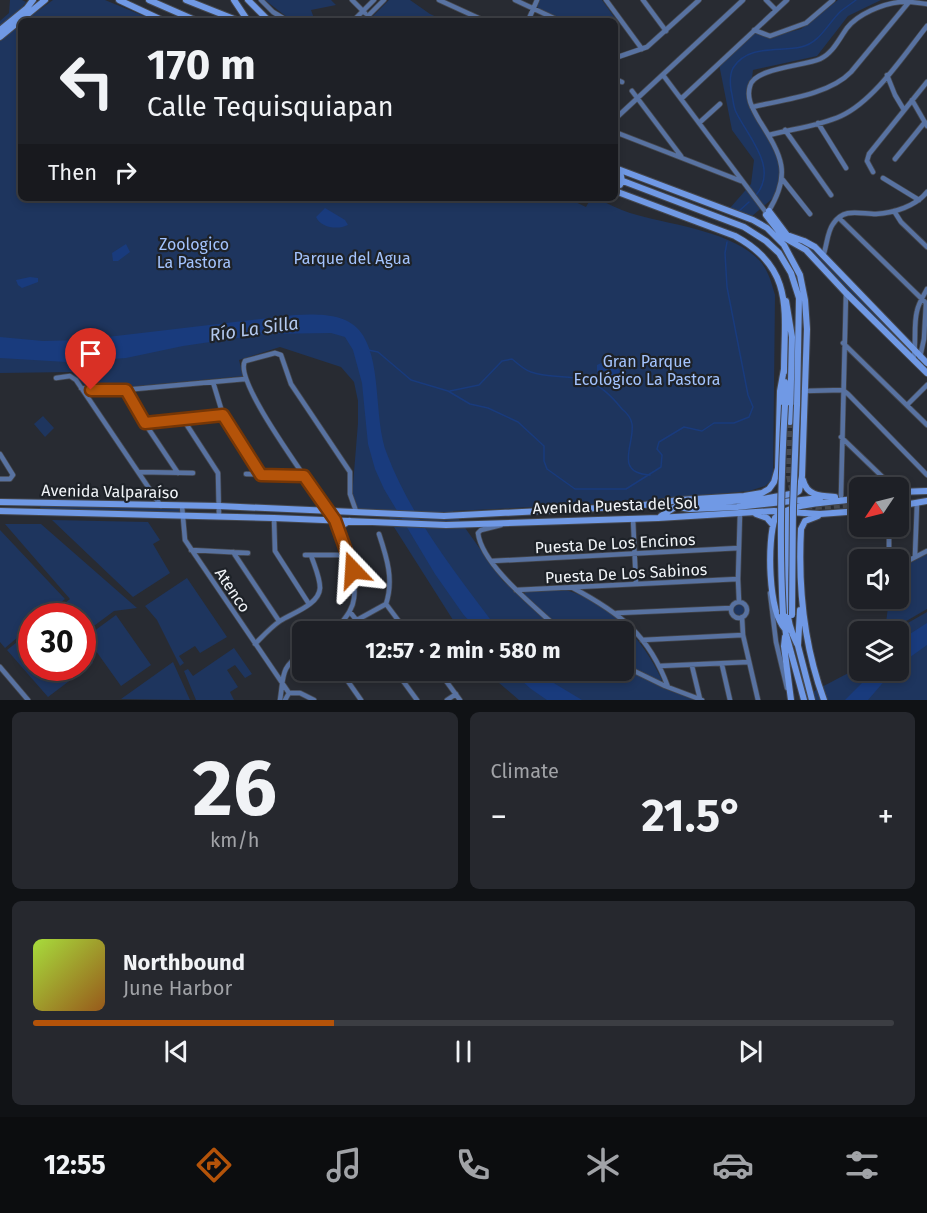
<!DOCTYPE html>
<meta charset="utf-8">
<style>
body{margin:0;font-family:"Fira Sans",sans-serif;background:#26282e;color:#f1f3f6;height:100vh;display:flex;flex-direction:column;font-size:22px;white-space:nowrap}
*{box-sizing:border-box;margin:0}
p{font-size:20px;color:#a1a3a7}
.icon{flex:none;width:33px;height:33px;fill:none;stroke:currentColor;stroke-width:2;stroke-linecap:round;stroke-linejoin:round}
.map{position:relative;height:700px;overflow:hidden}
.sheet{display:flex;flex-direction:column;gap:12px;padding:12px;background:#101215;flex:1}
.sheet>*{flex:none}
.top-card{position:absolute;left:18px;top:18px;width:600px;height:183px;border-radius:9px;box-shadow:0 3px 9px #0003,0 0 0 2px #3c3e43;background:#1e2026;color:#f1f3f6;overflow:hidden}
.needle{width:39px;rotate:235deg}
.fabs{position:absolute;left:849px;top:477px;display:grid;gap:12px}
.fabs a{display:grid;place-items:center;width:60px;height:60px;border-radius:9px;background:#1e2026;box-shadow:0 3px 9px #0003,0 0 0 2px #3c3e43;font-size:30px}
.speed{position:absolute;left:18px;top:603px;display:flex;gap:12px;font-size:30px;font-weight:700;text-align:center}
.speed>*{display:grid;place-content:center;width:78px;height:78px;border-radius:50%;background:#1e2026;box-shadow:0 3px 9px #0003,0 0 0 2px #3c3e43;line-height:1}
.speed .limit{border:9px solid #d22;background:#fff;color:#111}
.pin{position:absolute;display:grid;place-items:center;width:51px;height:51px;color:#fff;margin:-62px -26px;border-radius:50% 50% 50% 0;rotate:-45deg;box-shadow:0 0 6px #0007}
.pin .icon{rotate:45deg}
.me{position:absolute;width:66px;margin:-33px;rotate:340deg;stroke-linejoin:round;filter:drop-shadow(0 0 4px #0008)}
.turn{display:flex;align-items:center;gap:21px;height:126px;padding:0 30px;font-size:27px}
.turn .icon{width:78px;height:78px;stroke-width:2.5}
.turn b{display:block;font-size:42px;line-height:51px}
.then{display:flex;align-items:center;height:57px;padding:0 30px;background:#0003;gap:12px;font-size:22px}
.big{font-size:45px;font-weight:700;line-height:1.1}
.sheet .widget{flex:1;display:flex;flex-direction:column;justify-content:center;gap:9px;min-width:0;padding:0 21px;border-radius:9px;background:#26282e}
.sheet .dial{align-items:center;gap:0}
.dial b{font-size:78px;line-height:1}
.song{display:flex;align-items:center;gap:18px}
.cover{width:72px;height:72px;border-radius:9px;background:linear-gradient(135deg,hsl(80 70% 55%),hsl(30 70% 35%))}
.played{height:6px;border-radius:3px;background:linear-gradient(90deg,#b45309 35%,#3c3e43 35%)}
.keys{display:flex;justify-content:space-around;direction:ltr}
.heat{display:flex;justify-content:space-between;align-items:center;font-size:33px;direction:ltr}
.sheet .tiles{flex:1;display:grid;gap:12px;grid-template-columns:1fr 1fr}
.widget:last-child{grid-column:span 2}
.trip{position:absolute;left:292px;top:621px;width:342px;height:60px;border-radius:9px;background:#1e2026;box-shadow:0 3px 9px #0003,0 0 0 2px #3c3e43;font-weight:700;line-height:60px;text-align:center}
.dock{display:flex;height:96px;justify-content:space-around;align-items:center;background:#0c0d0f;color:#a1a3a7}
.dock .icon{width:42px;height:42px}
.dock .on{color:#b45309}
.dock b{font-size:27px;color:#f1f3f6}
.map>svg:first-child{display:block}
.green{fill:#1e355e}
.water{fill:#193b7d}
.lines{fill:none;stroke-linecap:round;stroke-linejoin:round}
.stream{stroke:#193b7d;stroke-width:1.5}
.secondary-tunnel{stroke:#464950;stroke-width:6;stroke-dasharray:6 3;stroke-linecap:butt}
.street-casing{stroke:#44474e;stroke-width:6}
.secondary-casing{stroke:#44474e;stroke-width:8}
.street{stroke:#5872a1;stroke-width:4.5}
.secondary{stroke:#7099e5;stroke-width:6}
.secondary-bridge-casing{stroke:#44474e;stroke-width:8;stroke-linecap:butt}
.secondary-bridge{stroke:#7099e5;stroke-width:6}
.route-casing{stroke:#753606;stroke-width:15}
.route{stroke:#b45309;stroke-width:10}
.labels{text-anchor:middle;stroke-width:4.5;stroke-linejoin:round;paint-order:stroke}
.park-label{font-size:16px;fill:#a3c3fd;stroke:#1e2228}
.street-label{font-size:16px;fill:#f1f4f8;stroke:#1e2228}
.water-label{font-size:18px;font-style:italic;fill:#b3c9ef;stroke:#1e2228}
</style>
<div class="map">
<svg width="927" height="700" viewBox="0 0 927 700">
<rect width="100%" height="100%" fill="#282b32"/>
<path class="green" d="M10 0H22L26 2 19 12 0 26V21L9 13Z
M53 0H105L156 21H24Z
M265 0H331L336 5 311 10 315 21H292Z
M389 0H410L430 14 445 21H368Z
M540 0H602L617 21 615 24V21H565L539 10 537 6Z
M838 0H881L848 16 817 56 753 70 749 104 777 154 781 180 773 198 751 217 730 208 751 184 754 160 732 130 719 64 754 31 769 37 801 29Z
M21 23V198H567L586 207 591 198H596C607 203 618 209 630 213 669 225 731 230 760 261 768 270 772 284 775 295L773 479 765 486 749 491 635 502 453 511 503 581 561 631H460L394 527 386 511 358 509 352 497 358 423V401L354 382 341 367 280 347 239 360 243 376 126 387 85 386 72 372 0 373V40Z
M811 248 914 354 912 356 813 253 809 249Z
M43 416 54 428 45 437 34 424Z
M41 505 179 509 180 511 178 514 43 511 40 508Z
M52 520 148 522 160 540 153 544 170 573 133 597Z
M5 524H41L137 608 114 611 83 634 82 616H49L70 599Z
M0 530 65 599 44 616H32L31 626 5 648 0 642Z
M927 554V609L889 631H885L889 599 898 598 899 569Z
M187 578 227 637 200 653 195 646 179 656 184 663 180 666 157 620 145 606Z
M566 590C611 603 642 638 662 680L660 681 624 663V632L565 631 524 595 525 592Z
M732 609a7 7 0 1 1 14 0a7 7 0 1 1-14 0Z
M927 612V700H803L816 690 856 669 859 665 860 670H898V632L894 631Z
M116 615 151 665 121 686 86 637Z
M31 631 32 668H82L83 647 93 663 48 697 7 650Z
M234 648 252 674 245 678 235 665 227 670 238 687 230 692 234 700H196L184 671 188 669 193 676Z
M173 662 190 700 121 699Z
M624 668 665 689 696 700H519L485 671 624 670Z"/>
<path class="water" d="M325 208 345 220 348 225C338 230 321 228 316 217Z
M126 244 130 252 118 261H113L112 253Z
M30 277 38 278V282L22 288 18 285 16 280Z
M295 315C316 314 344 313 359 330 383 358 373 419 387 454 411 518 459 577 499 631H478L463 614 435 574 384 489 375 469 368 444 362 383 353 350 345 337 331 333 264 334 183 346 126 358 67 362 0 358V337L43 341 82 340Z
M603 362C611 363 616 366 621 372L619 378 607 383 597 371V365Z
M927 623V645L899 665V641Z
M511 671H536L547 679 582 700H547L531 689Z
M870 671H893L868 700H845L863 682Z"/>
<g class="lines">
<path class="stream" d="M756 195C779 168 748 137 736 112 733 106 733 97 731 90 730 83 730 74 733 68 748 44 779 52 801 47 820 43 828 23 841 11 846 7 851 4 856 0
M739 211 749 202
M368 350 378 352 411 380 448 391 470 404 488 408 518 422 544 446V461L547 469 575 489H626L661 467 662 455 657 449 659 442 684 427 702 431 714 423H734L749 417 753 407 748 395 727 287 725 253 727 242
M450 391 479 385 502 361 512 359C517 363 524 370 531 372 549 379 571 374 590 382 603 387 614 399 622 409 627 413 631 418 632 424 635 444 613 473 650 475"/>
<path class="secondary-tunnel" d="M790 422 789 476 793 493
M807 505 816 507 860 504"/>
<g class="street-casing">
<path id="street" d="M261 0 273 12 288 21
M352 0 365 13
M439 0 485 21
M515 0 560 21
M606 0 642 49
M643 0 666 31
M766 0 776 10
M353 21 374 0
M363 21 384 0
M528 21 537 0
M754 30 770 36 806 23 833 0
M615 58 647 47 699 0
M663 75 765 211 766 215
M887 75 895 95 904 110
M615 79 622 82
M632 91 681 156
M681 99 787 0
M912 100 927 126
M752 107C782 100 829 95 851 72L909 2
M615 119 743 0
M699 123 720 104
M818 123 846 168
M785 130 831 195
M615 132 741 181
M769 135C792 129 819 126 841 116 874 101 904 55 927 26
M895 159 925 122
M873 172 867 161 869 154 927 82
M883 178 919 200
M783 180 810 214
M894 211 901 222 927 247
M768 212C792 174 782 156 759 120 753 109 746 99 750 86 754 68 804 66 820 59 833 53 839 39 847 28 858 14 882 4 900 2 909 1 918 3 927 4
M839 218 927 304
M823 256C827 246 827 232 833 224 844 207 860 214 876 214 894 213 916 206 927 192
M843 343 927 425
M920 357 924 339 926 303
M913 360C917 344 913 327 917 311 919 302 923 297 927 289
M56 378 70 376 76 380 161 506
M213 382 223 415 261 475
M81 388 113 391 245 379
M126 390 134 407 178 473
M804 391 843 390 848 394 927 475
M907 405 927 385
M183 419 218 473 219 516
M145 423 223 415
M841 437 894 488
M0 454 13 475 10 479H0
M139 472 193 473
M246 474 304 476
M841 496 846 293
M182 506 185 540 289 693 285 700
M274 518 275 551 309 604
M633 519 636 584
M501 525 481 530 478 533C482 566 538 609 562 632
M379 534C387 558 394 580 386 604
M191 550 248 553
M233 552 279 621
M305 555H348
M915 556 917 503
M889 560V526
M492 561 739 548
M898 566 927 551
M573 588C620 613 649 635 668 687
M516 590 738 579
M770 593 776 642 787 688
M739 601 738 579 740 513
M731 610a8 8 0 1 1 16 0a8 8 0 1 1-16 0Z
M386 604 407 632
M350 612 366 632
M617 613 731 608
M742 617 743 635 758 700
M339 626C346 617 353 609 354 598 357 574 345 539 333 519 319 494 232 382 245 361L275 353 281 355 291 384 350 472V494L356 511
M331 632 339 626 348 625 386 604
M642 640 743 635
M255 644C263 636 271 627 280 621 292 613 319 605 320 588 320 577 314 565 311 555
M722 665 730 700
M624 666 665 686 702 700
M659 666 749 662
M692 666 700 699
M0 667 28 700
M340 670 361 700
M395 670 417 700
M438 670 460 700
M289 693H300L314 700
M280 700C284 675 280 668 303 652
M447 700 456 694"/>
</g>
<g class="secondary-casing">
<path id="secondary" d="M119 0 164 21
M149 0 197 21
M186 0 239 21
M234 0 248 21
M248 0 269 21
M0 30 27 8 33 0
M0 37 45 0
M615 168 753 220 767 228 784 245 800 275 805 300 807 329 802 476 799 491 796 493 763 499 686 504 677 506 661 516
M615 171 621 176 622 181 620 185H615
M615 178 744 227 766 241 779 253 791 273 799 298 797 405
M615 191 735 236C796 269 784 313 784 372
M769 211 787 235 804 241 815 247 927 363
M766 215 783 237 806 250 846 293 927 373
M786 301 792 337 790 422
M785 382V405
M803 480C807 496 820 496 835 497
M898 492 927 491
M0 502 219 506 444 516 637 506 679 500 744 496 762 493 769 489 774 482 778 468 780 391 784 369
M898 506 927 501
M678 507 690 509 737 507 820 498
M782 510 786 512C791 556 776 603 797 644
M0 511 274 518 446 525 658 518 774 511 820 514 860 511
M756 514 767 518 773 525
M818 516 805 521 801 529C798 587 804 646 824 700
M339 532 343 525 349 521
M783 614 786 634 804 700
M785 629C768 610 767 542 775 518 793 501 836 503 860 498
M785 637 784 646 791 700
M797 642 812 700
M798 645 800 610"/>
</g>
<use href="#street" class="street"/>
<use href="#secondary" class="secondary"/>
<g class="secondary-bridge-casing">
<path id="secondary-bridge" d="M783 614C779 544 781 475 785 405
M792 615 793 507 797 405"/>
</g>
<use href="#secondary-bridge" class="secondary-bridge"/>
</g>
<g class="lines">
<g class="route-casing">
<path id="route" d="M91 390H126L145 423 223 415 261 475 304 476 335 520 353 570"/>
</g>
<use href="#route" class="route"/>
</g>
<g class="labels">
<g class="park-label">
<text x="194" y="250">Zoologico<tspan x="194" dy="18">La Pastora</tspan></text>
<text x="352" y="264">Parque del Agua</text>
<text x="647" y="367">Gran Parque<tspan x="647" dy="18">Ecológico La Pastora</tspan></text>
</g>
<g class="street-label">
<text transform="translate(110 491) rotate(1)" y="6">Avenida Valparaíso</text>
<text transform="translate(615 505) rotate(-2)" y="6">Avenida Puesta del Sol</text>
<text transform="translate(615 543) rotate(-3)" y="6">Puesta De Los Encinos</text>
<text transform="translate(626 573) rotate(-3)" y="6">Puesta De Los Sabinos</text>
<text transform="translate(233 590) rotate(56)" y="6">Atenco</text>
</g>
<g class="water-label">
<text transform="translate(254 329) rotate(-8)" y="6">Río La Silla</text>
</g>
</g>
</svg>
<div class="fabs">
<a><svg class="needle" viewBox="-14 -14 28 28"><path d="M0-13l5 13h-10z" fill="#e53935"/><path d="M0 13l5-13h-10z" fill="#a1a3a7"/></svg></a>
<a><svg class="icon" aria-label="sound" viewBox="0 0 24 24"><path d="M4 9h4l5-4v14l-5-4H4zM17 9q2 3 0 6"/></svg></a>
<a><svg class="icon" aria-label="layers" viewBox="0 0 24 24"><path d="M12 4l9 5-9 5-9-5zM3 14l9 5 9-5"/></svg></a>
</div>
<div class="speed"><div class="limit">30</div></div>
<div class="pin" style="left:91px;top:390px;background:#d93025"><svg class="icon" aria-label="arrive" viewBox="0 0 24 24"><path d="M6 21V4h12l-3 4 3 4H6"/></svg></div>
<svg class="me" style="left:353px;top:570px" viewBox="-20 -20 40 40"><path d="M0-17L14 15 0 8-14 15z" fill="#b45309" stroke="#fff" stroke-width="4"/></svg>
<div class="trip">12:57 · 2 min · 580 m</div>
<div class="top-card">
<div class="turn"><svg class="icon" aria-label="left" viewBox="0 0 24 24"><path d="M17 20v-9H6M10 6l-5 5 5 5"/></svg><div><b>170 m</b>Calle Tequisquiapan</div></div>
<div class="then">Then<svg class="icon" aria-label="right" viewBox="0 0 24 24"><path d="M7 20v-9h11M14 6l5 5-5 5"/></svg></div>
</div>
</div>
<section class="sheet">
<div class="tiles">
<div class="widget dial"><b>26</b><p>km/h</p></div>
<div class="widget"><p>Climate</p>
<div class="heat"><a>−</a><b class="big">21.5°</b><a>+</a></div>
</div>
<div class="widget">
<div class="song"><i class="cover"></i><div><b>Northbound</b><p>June Harbor</p></div></div>
<div class="played"></div>
<div class="keys"><svg class="icon" aria-label="previous" viewBox="0 0 24 24"><path d="M18 5L8 12l10 7zM5 5v14"/></svg><svg class="icon" aria-label="pause" viewBox="0 0 24 24"><path d="M8 5v14M16 5v14"/></svg><svg class="icon" aria-label="next" viewBox="0 0 24 24"><path d="M6 5l10 7-10 7zM19 5v14"/></svg></div>
</div>
</div>
</section>
<nav class="dock">
<b>12:55</b>
<svg class="icon on" aria-label="directions" viewBox="0 0 24 24"><path d="M12 3l9 9-9 9-9-9zM9 14v-3h6M13 9l2 2-2 2"/></svg>
<svg class="icon" aria-label="music" viewBox="0 0 24 24"><path d="M9 18V5l10-2v13"/><circle cx="6" cy="18" r="3"/><circle cx="16" cy="16" r="3"/></svg>
<svg class="icon" aria-label="phone" viewBox="0 0 24 24"><path d="M5 4h4l2 5-3 2q2 4 5 5l2-3 5 2v4C11 20 4 13 5 4z"/></svg>
<svg class="icon" aria-label="climate" viewBox="0 0 24 24"><path d="M12 3v18M4 7l16 10M4 17L20 7"/></svg>
<svg class="icon" aria-label="car" viewBox="0 0 24 24"><path d="M5 17H2v-5l4-1 3-4h7l3 4 3 1v5h-3M9 17h6M6 11h13"/><circle cx="7" cy="17" r="2"/><circle cx="17" cy="17" r="2"/></svg>
<svg class="icon" aria-label="filters" viewBox="0 0 24 24"><path d="M4 7h16M4 17h16"/><circle cx="9" cy="7" r="2"/><circle cx="15" cy="17" r="2"/></svg>
</nav>
